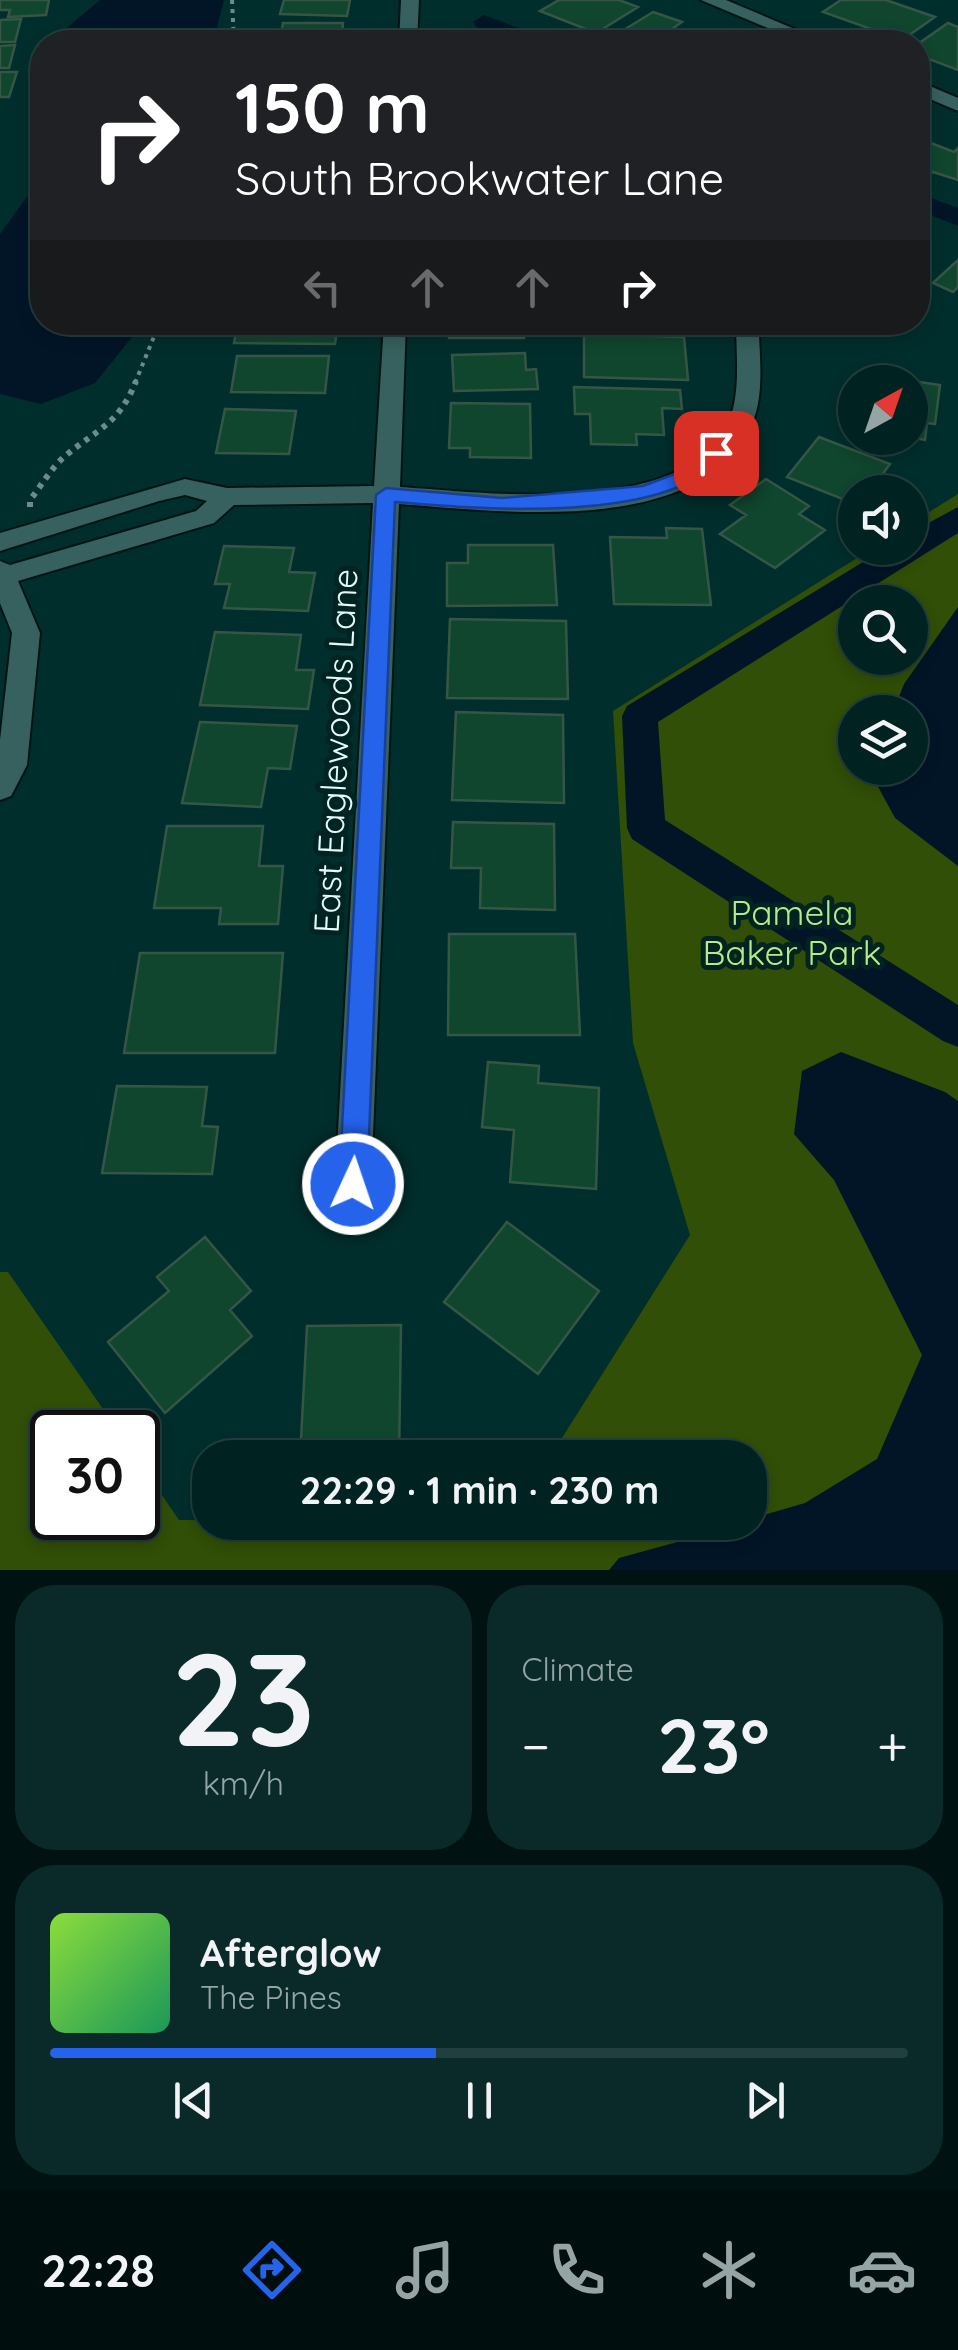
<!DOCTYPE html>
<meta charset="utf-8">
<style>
body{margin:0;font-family:Quicksand,sans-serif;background:#0a2a2a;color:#f1f3f6;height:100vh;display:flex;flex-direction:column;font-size:38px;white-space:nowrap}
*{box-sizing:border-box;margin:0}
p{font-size:32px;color:#95a4a5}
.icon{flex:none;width:55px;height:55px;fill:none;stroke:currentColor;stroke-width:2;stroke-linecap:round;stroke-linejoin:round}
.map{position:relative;height:1570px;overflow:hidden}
.side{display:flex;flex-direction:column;gap:15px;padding:15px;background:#001312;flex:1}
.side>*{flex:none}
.top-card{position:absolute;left:30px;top:30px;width:900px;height:305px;border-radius:40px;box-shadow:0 5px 15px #0003,0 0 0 2px #223f3f;background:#202124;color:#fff;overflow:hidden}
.needle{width:65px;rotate:40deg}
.fabs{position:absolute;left:838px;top:365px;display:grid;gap:20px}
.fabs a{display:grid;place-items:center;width:90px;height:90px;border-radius:50%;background:#002221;box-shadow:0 5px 15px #0003,0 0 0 2px #223f3f;font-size:50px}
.speed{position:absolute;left:30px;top:1410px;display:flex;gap:20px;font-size:50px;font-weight:700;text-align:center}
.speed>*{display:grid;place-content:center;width:130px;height:130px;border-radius:50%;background:#002221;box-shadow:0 5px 15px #0003,0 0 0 2px #223f3f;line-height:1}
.speed .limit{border:5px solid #111;border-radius:15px;background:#fff;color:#111}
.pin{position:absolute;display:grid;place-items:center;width:85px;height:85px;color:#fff;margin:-42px;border-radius:20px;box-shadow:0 5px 15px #0006}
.me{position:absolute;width:110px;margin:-55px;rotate:3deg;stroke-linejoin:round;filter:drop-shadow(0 0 8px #0008)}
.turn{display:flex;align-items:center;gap:35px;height:210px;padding:0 40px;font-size:45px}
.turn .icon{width:130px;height:130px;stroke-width:2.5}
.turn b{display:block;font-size:70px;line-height:85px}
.lanes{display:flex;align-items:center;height:95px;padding:0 40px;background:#0003;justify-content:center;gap:50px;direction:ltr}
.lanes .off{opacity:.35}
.big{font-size:75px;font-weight:700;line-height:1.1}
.side .card{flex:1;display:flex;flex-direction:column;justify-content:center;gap:15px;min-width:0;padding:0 35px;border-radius:40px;background:#0a2a2a}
.side .dial{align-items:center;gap:0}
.dial b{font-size:130px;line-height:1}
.song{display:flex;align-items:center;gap:30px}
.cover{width:120px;height:120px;border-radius:15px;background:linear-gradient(135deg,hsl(90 70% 55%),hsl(150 70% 35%))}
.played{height:10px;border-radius:5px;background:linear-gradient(90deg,#2563eb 45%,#223f3f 45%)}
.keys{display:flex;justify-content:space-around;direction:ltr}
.heat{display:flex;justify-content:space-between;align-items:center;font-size:55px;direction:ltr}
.side .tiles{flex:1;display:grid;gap:15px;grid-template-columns:1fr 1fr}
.card:last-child{grid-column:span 2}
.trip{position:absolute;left:192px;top:1440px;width:575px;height:100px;border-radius:40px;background:#002221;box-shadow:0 5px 15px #0003,0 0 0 2px #223f3f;font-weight:700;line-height:100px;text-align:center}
.dock{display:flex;height:160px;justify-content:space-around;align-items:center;background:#000e0d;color:#95a4a5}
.dock .icon{width:70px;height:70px}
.dock .selected{color:#2563eb}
.dock b{font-size:45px;color:#f1f3f6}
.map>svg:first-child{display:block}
.green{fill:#314f07;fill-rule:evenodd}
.water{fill:#021527}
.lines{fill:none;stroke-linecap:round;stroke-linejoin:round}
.canal{fill:#021527;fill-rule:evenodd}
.building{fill:#10452e;stroke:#355645;stroke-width:2.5}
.minor-casing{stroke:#001412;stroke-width:4}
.path-far1{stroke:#6a8d8b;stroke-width:4;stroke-dasharray:4 5;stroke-linecap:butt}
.path{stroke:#6a8d8b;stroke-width:6;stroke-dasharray:5 6;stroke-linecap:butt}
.minor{fill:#36615e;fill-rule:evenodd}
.route{fill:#2563eb;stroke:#184099;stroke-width:2.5}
.labels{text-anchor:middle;stroke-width:10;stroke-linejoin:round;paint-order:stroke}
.street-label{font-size:35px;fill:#e3faf8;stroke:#012321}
.park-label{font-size:35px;fill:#b7eb85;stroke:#012321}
</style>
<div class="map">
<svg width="958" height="1570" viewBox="0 0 958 1570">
<rect width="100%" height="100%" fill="#002e2c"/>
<path class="green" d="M958 494V1570H0V1272H8L119 1432H52V1518H138V1460L179 1520 750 1522V1458L550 1457 690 1235 633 1043 613 711 873 548H910V524ZM855 602H910V658H855ZM855 712H910V768H855Z"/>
<path class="water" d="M100 0H224L213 42H50Z
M42 176V322L139 323 136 332 95 383 41 404 0 394V234Z
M958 607V866L895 818 869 770 910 768V712H893L904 684Z
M841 1052 945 1092 958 1101V1570H609L619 1558 750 1522V1519L805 1503 877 1459 922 1355 834 1180 794 1134 802 1071Z"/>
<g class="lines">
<path class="canal" d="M484 15 543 37 547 42H516L476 27 473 22Z
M918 193 958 208V226L918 210Z
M958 507V533L658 722 665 820 958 1005V1047L943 1041 632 839 627 828 622 716 627 706 886 548H910V533Z"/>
</g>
<path class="building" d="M0 0H49L46 15 8 17 10 10H0Z
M284 0H350L347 16 280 14Z
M559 0H619L638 7 596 33 540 11Z
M841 0H886L935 17 902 40 823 12Z
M653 12 682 22 672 29 703 41 619 42 609 39Z
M21 19 15 42H0V20Z
M283 23H343L342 36H362L361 42H280Z
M948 23 958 27V70L918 55V44Z
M15 45 9 68H0V46Z
M0 72H17L9 97H0Z
M918 138 954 152 958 148V180L933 172 926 177 918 174Z
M958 260V287L953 292 933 283Z
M238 322H333L338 323 335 344 234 343Z
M449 322H524V338H449Z
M584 334 684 337 688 380 584 377Z
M525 353 526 370 536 369 538 389 454 391 452 355Z
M237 356H329L325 393 231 392Z
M879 376 940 385 935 424 927 423 925 440 910 437V382H878Z
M574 387 680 390 682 409 662 408 664 435 636 434 637 445 591 444 590 414H575Z
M451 403 530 404 531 458 470 457V448H449Z
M225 409 296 411 289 454 216 453Z
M819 437 890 464 869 492H855V504L787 477Z
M766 479 809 506 799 514 825 530 775 568 720 534 746 515 730 505Z
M666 528 702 529 711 605 614 604 610 537 667 538Z
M468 545H553L557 605 447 606V563H468Z
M224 546 294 548 289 572 315 573 308 611 224 608 230 584H215Z
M450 619 566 621 568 699 447 698Z
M215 632 301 635 296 670H314L308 709 200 705Z
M456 712 563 715 564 803 452 800Z
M200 722 297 726 290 769 268 768 261 807 182 803Z
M453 822 554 824 555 910 480 908 481 868H451Z
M167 826H263L259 866H283L278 924H219L221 908H154Z
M449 934H575L580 1035H448Z
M140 953H283L275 1053H124Z
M488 1062 539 1066 538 1083 599 1088 596 1189 510 1182 514 1130 482 1127Z
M117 1086 207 1087 202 1126 218 1127 212 1174 102 1173Z
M507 1222 599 1291 538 1374 444 1302Z
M205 1237 251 1291 230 1310 252 1336 165 1413 108 1342 169 1291 157 1277Z
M401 1325 399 1458H300L307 1326Z"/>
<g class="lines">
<g class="minor-casing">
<path id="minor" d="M401 0H419L417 42H399Z
M701 0H726L825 42H801Z
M918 81 958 98V111L918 94Z
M384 322H406L400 487C483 492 688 520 729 421 741 391 736 355 736 322L890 325 879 332 759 333C760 363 764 396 752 424 702 539 498 511 399 504L371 1184 366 1196 353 1201 340 1196 335 1184 373 503 234 505 214 523 18 581 40 633 27 765 11 796 0 800V740L12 633 0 603V561L10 565 196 511 207 501 185 495 159 501 0 551V533L185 479 227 488 374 486Z"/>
</g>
<path class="path-far1" d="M232 0 234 42
M135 383 160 322"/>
<path class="path" d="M30 507V500C41 486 52 467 65 456 99 428 119 424 136 381"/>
<use href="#minor" class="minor"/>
</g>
<path class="route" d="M716 447 726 453C672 526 477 509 395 502L367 1184 363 1193 353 1197 343 1193 339 1184 376 495 386 488 502 498 643 486 691 468Z"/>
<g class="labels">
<g class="street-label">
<text transform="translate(336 751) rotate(-87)" y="12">East Eaglewoods Lane</text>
</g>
<g class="park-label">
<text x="792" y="925">Pamela<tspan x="792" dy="40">Baker Park</tspan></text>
</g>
</g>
</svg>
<div class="fabs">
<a><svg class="needle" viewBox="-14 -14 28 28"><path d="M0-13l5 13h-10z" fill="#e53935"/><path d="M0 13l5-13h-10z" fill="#95a4a5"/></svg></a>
<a><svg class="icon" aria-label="sound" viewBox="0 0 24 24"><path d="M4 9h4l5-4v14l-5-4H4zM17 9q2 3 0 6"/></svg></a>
<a><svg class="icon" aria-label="search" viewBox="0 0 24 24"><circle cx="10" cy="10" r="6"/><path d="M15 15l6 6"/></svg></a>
<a><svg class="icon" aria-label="layers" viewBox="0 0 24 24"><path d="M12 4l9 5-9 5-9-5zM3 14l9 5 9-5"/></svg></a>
</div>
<div class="speed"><div class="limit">30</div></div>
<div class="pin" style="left:716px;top:453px;background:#d93025"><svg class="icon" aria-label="arrive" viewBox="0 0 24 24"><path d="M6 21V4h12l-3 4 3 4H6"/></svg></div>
<svg class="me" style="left:353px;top:1184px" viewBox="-20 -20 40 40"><circle r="17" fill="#2563eb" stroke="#fff" stroke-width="3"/><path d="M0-11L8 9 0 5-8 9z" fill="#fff"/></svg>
<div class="trip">22:29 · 1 min · 230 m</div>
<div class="top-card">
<div class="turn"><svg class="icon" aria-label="right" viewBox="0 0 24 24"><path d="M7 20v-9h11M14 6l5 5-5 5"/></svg><div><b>150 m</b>South Brookwater Lane</div></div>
<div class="lanes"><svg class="icon off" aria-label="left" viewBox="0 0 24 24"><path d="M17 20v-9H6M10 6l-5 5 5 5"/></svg><svg class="icon off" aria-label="ahead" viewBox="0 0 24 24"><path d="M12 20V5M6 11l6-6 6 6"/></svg><svg class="icon off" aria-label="ahead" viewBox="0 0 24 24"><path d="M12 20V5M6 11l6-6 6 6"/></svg><svg class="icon" aria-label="right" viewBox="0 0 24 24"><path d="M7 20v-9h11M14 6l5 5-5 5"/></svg></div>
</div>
</div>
<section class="side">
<div class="tiles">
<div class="card dial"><b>23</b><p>km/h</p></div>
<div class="card"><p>Climate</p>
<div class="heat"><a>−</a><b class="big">23°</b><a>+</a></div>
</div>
<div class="card">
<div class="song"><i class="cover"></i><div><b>Afterglow</b><p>The Pines</p></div></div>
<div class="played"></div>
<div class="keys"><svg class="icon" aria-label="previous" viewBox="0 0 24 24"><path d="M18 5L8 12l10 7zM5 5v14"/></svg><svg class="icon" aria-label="pause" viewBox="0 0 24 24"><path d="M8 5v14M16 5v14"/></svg><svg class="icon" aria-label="next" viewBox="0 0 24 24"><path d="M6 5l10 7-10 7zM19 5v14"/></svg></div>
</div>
</div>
</section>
<nav class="dock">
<b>22:28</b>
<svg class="icon selected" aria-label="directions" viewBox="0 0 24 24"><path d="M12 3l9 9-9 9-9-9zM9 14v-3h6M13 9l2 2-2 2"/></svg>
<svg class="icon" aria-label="music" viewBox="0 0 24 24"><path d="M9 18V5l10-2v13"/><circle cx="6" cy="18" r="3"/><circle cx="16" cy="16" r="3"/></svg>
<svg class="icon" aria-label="phone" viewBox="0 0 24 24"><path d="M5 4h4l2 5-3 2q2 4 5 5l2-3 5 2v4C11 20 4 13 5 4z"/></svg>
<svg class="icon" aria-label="climate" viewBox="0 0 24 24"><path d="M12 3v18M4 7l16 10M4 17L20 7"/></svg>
<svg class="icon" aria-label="car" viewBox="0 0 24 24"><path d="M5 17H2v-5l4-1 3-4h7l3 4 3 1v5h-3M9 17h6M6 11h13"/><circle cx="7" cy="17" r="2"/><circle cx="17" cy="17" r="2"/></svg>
</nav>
